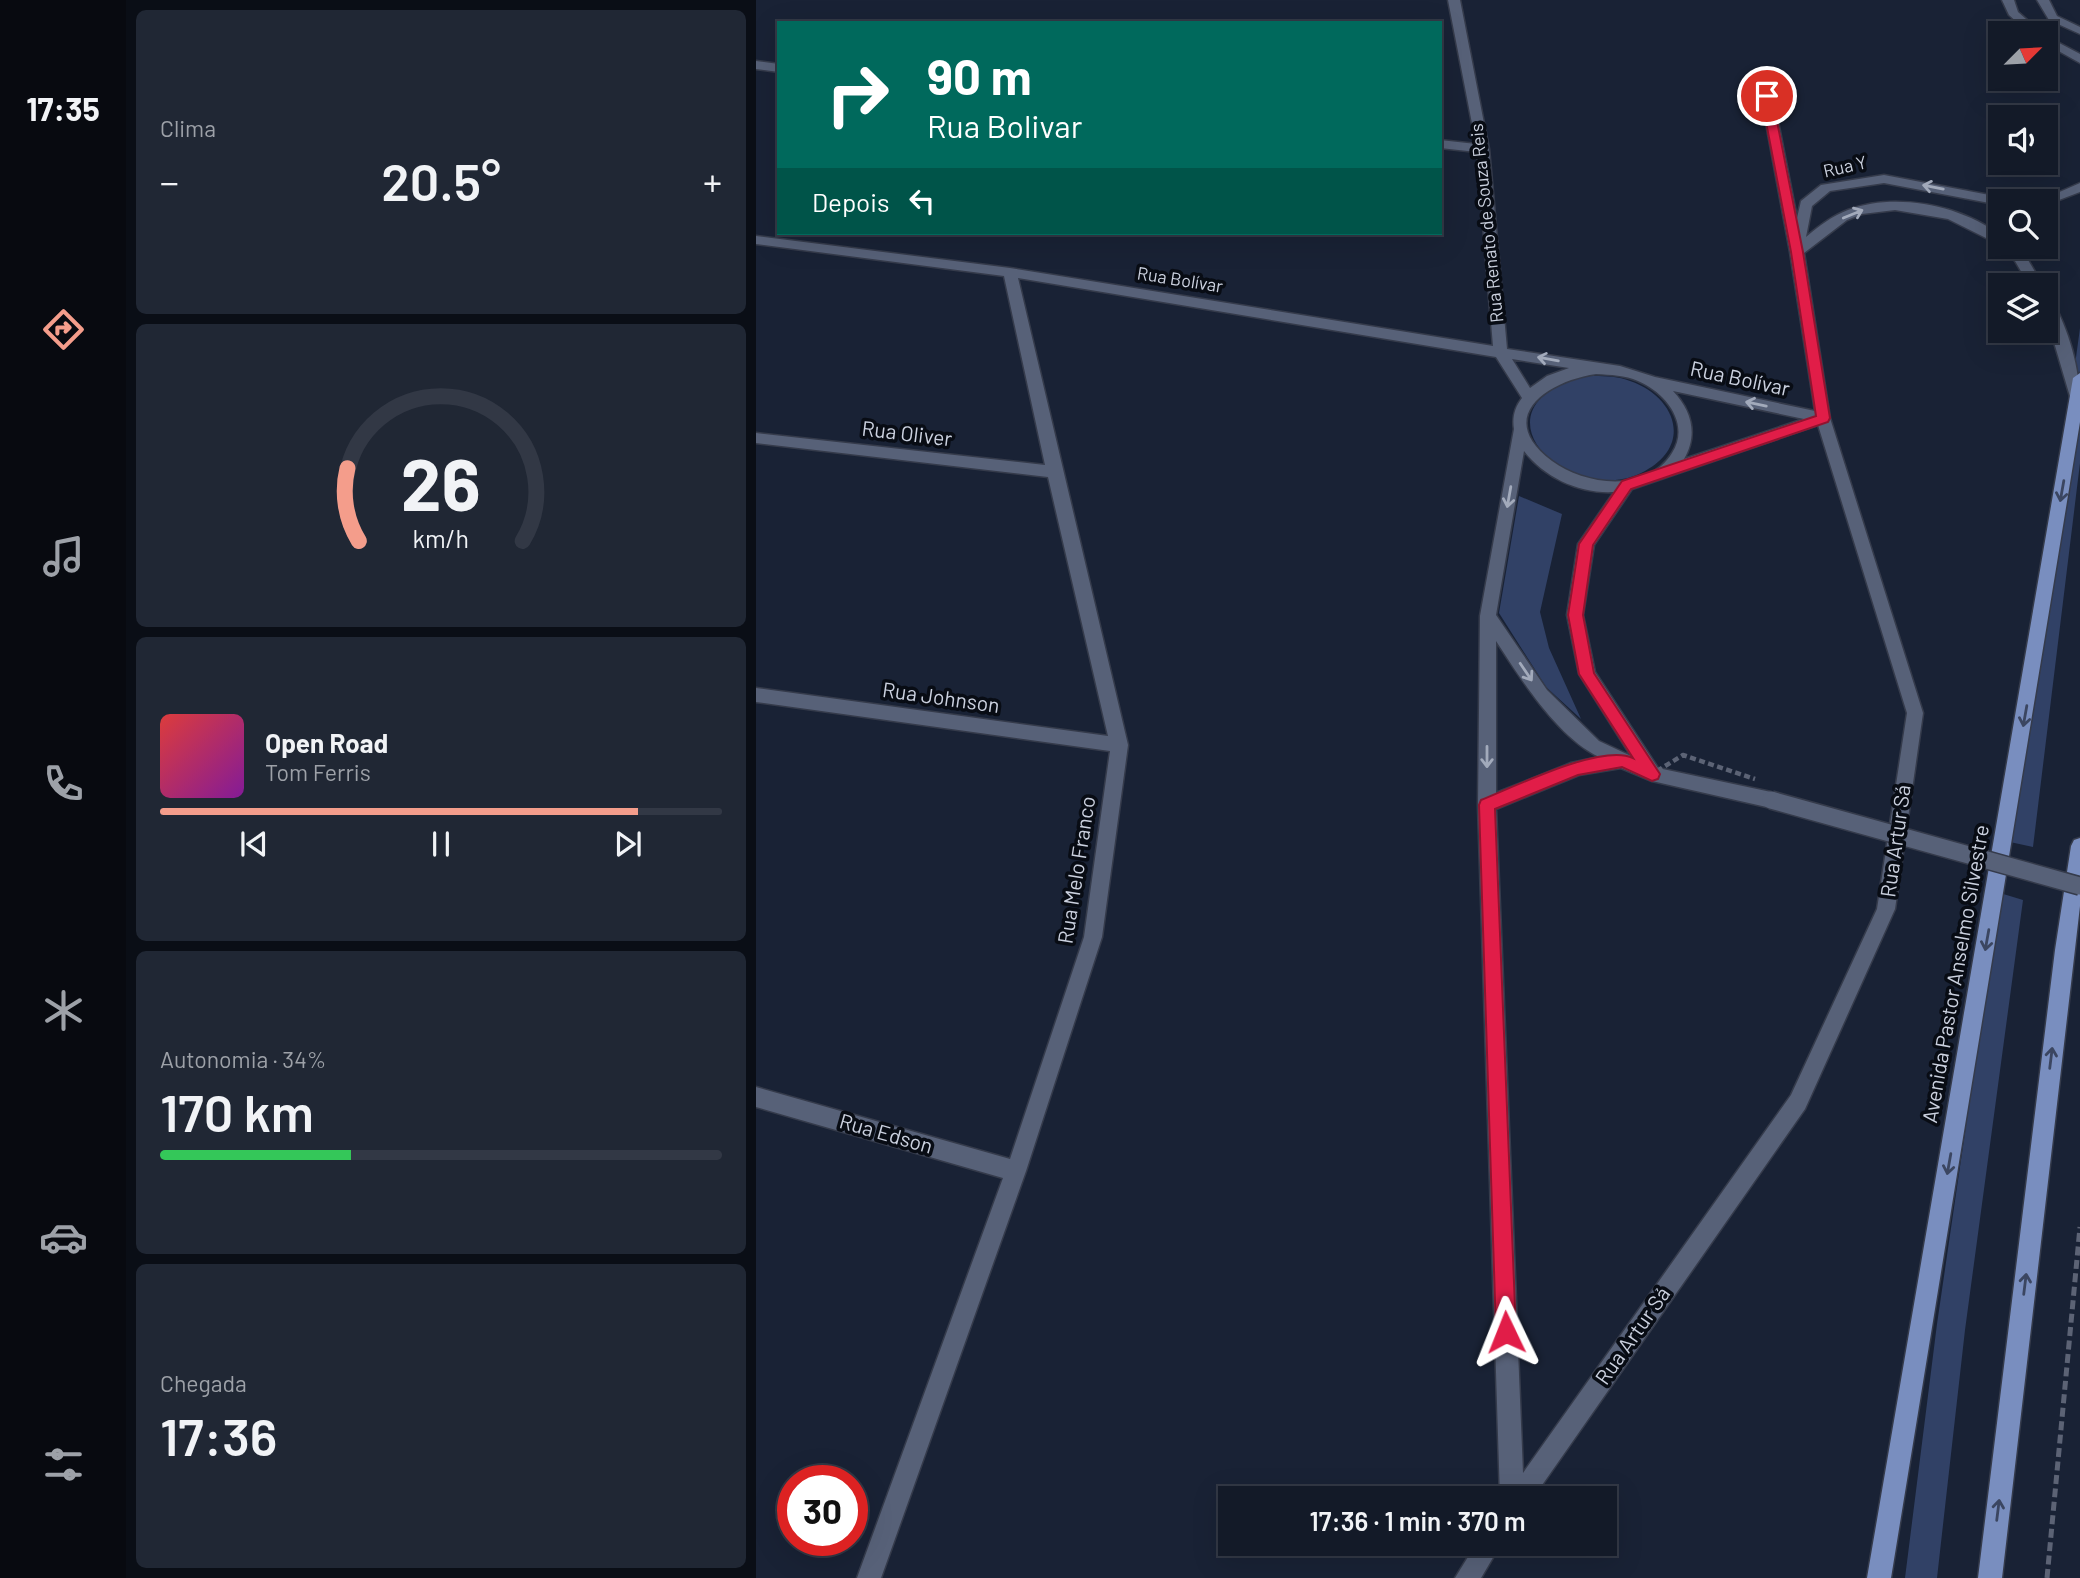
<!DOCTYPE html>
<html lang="pt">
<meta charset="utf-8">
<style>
body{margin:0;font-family:Barlow,sans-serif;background:#202734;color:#f1f3f6;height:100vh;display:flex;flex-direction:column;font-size:26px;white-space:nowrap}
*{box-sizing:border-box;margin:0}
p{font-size:23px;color:#9da1a8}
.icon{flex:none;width:38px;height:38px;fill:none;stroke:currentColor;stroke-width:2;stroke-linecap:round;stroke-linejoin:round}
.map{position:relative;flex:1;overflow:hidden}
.panel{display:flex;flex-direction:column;gap:10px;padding:10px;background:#0a0e16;width:630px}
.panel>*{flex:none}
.hud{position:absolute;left:21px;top:21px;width:665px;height:214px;border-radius:0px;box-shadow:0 7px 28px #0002,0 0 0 2px #323845;background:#00695c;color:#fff;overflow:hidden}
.needle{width:46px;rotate:66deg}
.fabs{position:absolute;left:1232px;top:21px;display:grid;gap:14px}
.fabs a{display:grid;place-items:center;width:70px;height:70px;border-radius:0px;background:#131a28;box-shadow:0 7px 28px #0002,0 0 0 2px #323845;font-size:35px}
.speed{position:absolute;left:21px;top:1465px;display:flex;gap:14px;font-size:35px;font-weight:700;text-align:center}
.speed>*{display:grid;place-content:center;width:91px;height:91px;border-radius:50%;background:#131a28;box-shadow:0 7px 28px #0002,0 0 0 2px #323845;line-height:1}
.speed .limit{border:10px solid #d22;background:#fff;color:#111}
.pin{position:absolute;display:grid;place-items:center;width:60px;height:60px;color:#fff;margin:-30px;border:4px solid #fff;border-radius:50%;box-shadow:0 2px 7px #0007}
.me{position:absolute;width:77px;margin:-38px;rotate:358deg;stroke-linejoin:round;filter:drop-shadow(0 0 5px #0008)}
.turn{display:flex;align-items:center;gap:24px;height:147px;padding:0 35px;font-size:32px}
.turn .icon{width:91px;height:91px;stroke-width:2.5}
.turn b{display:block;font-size:49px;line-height:60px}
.then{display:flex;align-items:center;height:66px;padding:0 35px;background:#0003;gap:14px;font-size:26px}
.big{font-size:52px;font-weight:600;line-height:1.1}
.panel .card{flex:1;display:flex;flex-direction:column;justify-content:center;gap:10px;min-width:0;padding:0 24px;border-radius:10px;background:#202734}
.panel .dial{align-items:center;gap:0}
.dial svg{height:182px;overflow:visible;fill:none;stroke:#323845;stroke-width:7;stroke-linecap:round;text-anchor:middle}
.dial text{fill:#f1f3f6;stroke:none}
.song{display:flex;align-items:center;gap:21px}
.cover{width:84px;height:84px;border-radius:10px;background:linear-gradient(135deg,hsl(0 70% 55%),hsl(290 70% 35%))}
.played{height:7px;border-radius:4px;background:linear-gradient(90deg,#f49d8b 85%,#323845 85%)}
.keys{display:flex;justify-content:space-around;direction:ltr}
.heat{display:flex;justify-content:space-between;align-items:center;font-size:38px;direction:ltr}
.charge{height:10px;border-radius:5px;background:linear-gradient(90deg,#34c759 34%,#323845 0)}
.trip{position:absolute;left:462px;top:1486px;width:399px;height:70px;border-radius:0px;background:#131a28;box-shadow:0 7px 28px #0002,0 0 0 2px #323845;font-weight:600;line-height:70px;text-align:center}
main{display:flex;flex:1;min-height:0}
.tabs{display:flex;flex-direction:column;width:126px;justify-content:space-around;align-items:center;background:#080a10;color:#9da1a8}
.tabs .icon{width:49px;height:49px}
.tabs .selected{color:#f49d8b}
.tabs b{font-size:32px;color:#f1f3f6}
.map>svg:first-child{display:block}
.green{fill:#314166}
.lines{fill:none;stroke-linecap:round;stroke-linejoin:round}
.minor-casing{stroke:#353b4b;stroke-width:3}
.major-casing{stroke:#353b4b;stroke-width:3}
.path{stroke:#5c6375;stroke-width:5;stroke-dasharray:9 4.5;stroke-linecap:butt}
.minor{fill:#576178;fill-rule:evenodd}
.major{fill:#798ebf;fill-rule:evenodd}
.minor-bridge-casing{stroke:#353b4b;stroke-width:20;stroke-linecap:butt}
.path-bridge{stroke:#5c6375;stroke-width:4.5;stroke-dasharray:6 3.5;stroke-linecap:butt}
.minor-bridge{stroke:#576178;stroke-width:17}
.oneway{stroke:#a2aabb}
.oneway2{stroke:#3b4661}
.route{fill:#e11d48;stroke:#92132f;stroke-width:2}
.labels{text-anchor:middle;stroke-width:7;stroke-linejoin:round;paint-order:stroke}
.far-street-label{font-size:18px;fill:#cbd1df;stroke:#080c14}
.street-label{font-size:21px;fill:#cbd1df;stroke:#080c14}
</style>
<main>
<nav class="tabs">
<b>17:35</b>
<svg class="icon selected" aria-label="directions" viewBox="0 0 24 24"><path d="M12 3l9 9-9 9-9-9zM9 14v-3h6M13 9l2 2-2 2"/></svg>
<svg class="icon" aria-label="music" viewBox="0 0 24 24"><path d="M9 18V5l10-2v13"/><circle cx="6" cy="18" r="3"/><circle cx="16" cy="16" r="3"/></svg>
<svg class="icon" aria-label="phone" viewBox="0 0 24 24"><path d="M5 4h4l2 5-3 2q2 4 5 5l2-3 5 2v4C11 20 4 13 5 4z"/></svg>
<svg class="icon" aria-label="climate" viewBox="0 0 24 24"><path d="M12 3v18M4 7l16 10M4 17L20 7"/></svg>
<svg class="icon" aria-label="car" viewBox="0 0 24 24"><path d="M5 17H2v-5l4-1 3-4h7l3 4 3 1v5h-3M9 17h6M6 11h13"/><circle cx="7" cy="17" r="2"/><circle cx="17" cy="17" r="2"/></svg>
<svg class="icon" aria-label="filters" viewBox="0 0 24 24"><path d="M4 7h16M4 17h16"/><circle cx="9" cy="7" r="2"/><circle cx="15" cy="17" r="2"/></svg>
</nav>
<section class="panel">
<div class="card"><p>Clima</p>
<div class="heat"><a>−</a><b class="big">20.5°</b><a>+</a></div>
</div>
<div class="card dial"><svg viewBox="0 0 100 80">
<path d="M14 69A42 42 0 1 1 86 69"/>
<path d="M14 69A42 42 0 0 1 9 37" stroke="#f49d8b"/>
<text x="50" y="56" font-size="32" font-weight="700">26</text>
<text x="50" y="72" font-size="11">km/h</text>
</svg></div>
<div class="card">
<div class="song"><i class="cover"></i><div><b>Open Road</b><p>Tom Ferris</p></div></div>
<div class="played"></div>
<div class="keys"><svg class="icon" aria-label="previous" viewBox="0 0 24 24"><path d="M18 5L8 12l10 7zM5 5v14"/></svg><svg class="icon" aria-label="pause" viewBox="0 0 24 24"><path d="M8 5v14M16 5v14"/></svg><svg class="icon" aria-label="next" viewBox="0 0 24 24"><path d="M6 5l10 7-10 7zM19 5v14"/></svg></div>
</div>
<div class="card"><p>Autonomia · 34%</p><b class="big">170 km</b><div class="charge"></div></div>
<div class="card"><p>Chegada</p><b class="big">17:36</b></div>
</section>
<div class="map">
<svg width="1324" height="1578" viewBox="0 0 1324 1578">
<rect width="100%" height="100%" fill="#192235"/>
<path class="green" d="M1324 328V463L1277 847 1254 842Z
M826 376C842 376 859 375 874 381 920 397 937 445 889 471 818 511 708 412 826 376Z
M763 496 806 514 784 612 793 648 825 719 790 687 743 613Z
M1244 893 1267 900 1209 1330 1181 1578H1149L1181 1324Z"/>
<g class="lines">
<g class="minor-casing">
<path id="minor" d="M692 0H704L733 149 751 349 864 366 899 377 1059 411 1034 252 1005 96 1007 93 1017 96 1041 218 1045 201 1065 185 1128 175 1244 197 1250 201H1244V205L1128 183 1074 191 1056 206 1050 237C1063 226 1076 216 1092 210 1139 192 1204 205 1244 235V245L1192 219 1139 210 1106 214 1091 220 1048 253 1074 418 1167 713 1139 909 1049 1109 777 1498H744L722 805 724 616 758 429C756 417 759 407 766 398L740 357 262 278 372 745 346 937 270 1171 125 1578H101L247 1178 0 1107V1087L254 1159 328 937 354 751 0 702V688L352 736 292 477 0 443V433L289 465 248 276 0 244V236L254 268 737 346 721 152 684 148V140L720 144ZM756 359 813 368 791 376 774 388ZM840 374C855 375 869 375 882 381 909 392 935 424 916 453 891 494 828 485 796 461 737 417 792 381 840 374ZM917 391 1048 419 928 459C942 435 936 411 917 391ZM1062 425 1151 713 1121 909 1035 1095 767 1473 740 809 823 775 865 768 896 781 1015 808 1021 805 1024 800 1021 795 1015 792 902 768 839 672 827 615 838 545 876 489ZM768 451C789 478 824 494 858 492L822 544 811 615 823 674 875 756 843 741 791 690 740 615ZM740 641C765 679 801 737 843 757L815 763 740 793Z
M1246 0H1258L1262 12 1286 33H1273L1253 15Z
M1281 0H1293L1301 16 1324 27V34L1293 20Z
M1290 36 1324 54V63L1290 44Z
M0 61 23 64V72L0 69Z
M1324 183V192L1290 205V201H1283Z
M1244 247H1259L1269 255 1287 285H1273L1259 261Z
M1290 298 1295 299C1313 329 1324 369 1324 405L1317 404 1315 400 1290 315Z
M720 1544H745L725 1578H699Z"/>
</g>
<g class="major-casing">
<path id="major" d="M1324 373V422L1135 1578H1111L1317 378Z
M1324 838V906L1246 1578H1222L1299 950 1315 846 1318 840Z"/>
</g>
<path class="path" d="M1291 1578 1324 1227"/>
<use href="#minor" class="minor"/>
<use href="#major" class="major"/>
<g class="minor-bridge-casing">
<path id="minor-bridge" d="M1015 800 1324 886"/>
</g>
<path class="path-bridge" d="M901 771 927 755 999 779"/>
<use href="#minor-bridge" class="minor-bridge"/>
</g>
<defs><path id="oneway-shaft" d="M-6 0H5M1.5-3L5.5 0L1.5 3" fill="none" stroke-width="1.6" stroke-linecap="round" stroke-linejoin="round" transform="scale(1.75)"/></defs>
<g class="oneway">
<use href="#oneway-shaft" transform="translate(1177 187) rotate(-169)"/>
<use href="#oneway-shaft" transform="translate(1097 214) rotate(-22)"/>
<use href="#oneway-shaft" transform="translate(792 359) rotate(-170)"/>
<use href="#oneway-shaft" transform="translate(1000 404) rotate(-168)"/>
<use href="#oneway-shaft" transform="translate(753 497) rotate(100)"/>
<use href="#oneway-shaft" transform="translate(770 672) rotate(56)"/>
<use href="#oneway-shaft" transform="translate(731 757) rotate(90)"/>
</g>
<g class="oneway2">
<use href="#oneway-shaft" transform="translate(1306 491) rotate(100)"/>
<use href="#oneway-shaft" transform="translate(1269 716) rotate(100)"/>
<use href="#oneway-shaft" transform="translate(1231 940) rotate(100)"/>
<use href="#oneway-shaft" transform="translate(1295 1058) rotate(-83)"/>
<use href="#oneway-shaft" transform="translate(1193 1164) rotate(100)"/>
<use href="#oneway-shaft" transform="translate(1269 1284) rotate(-83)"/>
<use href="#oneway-shaft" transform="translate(1242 1510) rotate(-83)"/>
</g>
<path class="route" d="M1011 92 1016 96 1047 252 1074 418 1072 422 875 489 837 545 827 615 838 673 904 774 902 779 896 781 866 767 822 775 739 809 760 1332 757 1339 750 1341 743 1339 740 1332 723 805 725 800C758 787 846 743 877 758L823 674 812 615 823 544 866 481 1060 416 1035 252 1005 96Z"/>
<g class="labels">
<g class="far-street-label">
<text transform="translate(1089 167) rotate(-13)" y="6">Rua Y</text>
<text transform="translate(731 223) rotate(-96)" y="6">Rua Renato de Souza Reis</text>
<text transform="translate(424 280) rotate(9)" y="6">Rua Bolívar</text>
</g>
<g class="street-label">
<text transform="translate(984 379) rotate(12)" y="7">Rua Bolívar</text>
<text transform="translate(151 434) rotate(7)" y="7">Rua Oliver</text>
<text transform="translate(185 698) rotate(8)" y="7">Rua Johnson</text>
<text transform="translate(1140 841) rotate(-82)" y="7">Rua Artur Sá</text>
<text transform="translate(321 870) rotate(-81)" y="7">Rua Melo Franco</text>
<text transform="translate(1200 974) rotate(-80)" y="7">Avenida Pastor Anselmo Silvestre</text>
<text transform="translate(130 1134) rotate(16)" y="7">Rua Edson</text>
<text transform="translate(877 1336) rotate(-55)" y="7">Rua Artur Sá</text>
</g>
</g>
</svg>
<div class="fabs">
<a><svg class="needle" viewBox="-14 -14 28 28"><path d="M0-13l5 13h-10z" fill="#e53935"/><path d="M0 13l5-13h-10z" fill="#9da1a8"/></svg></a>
<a><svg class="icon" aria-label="sound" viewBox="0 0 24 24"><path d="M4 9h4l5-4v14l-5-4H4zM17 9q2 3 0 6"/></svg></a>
<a><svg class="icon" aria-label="search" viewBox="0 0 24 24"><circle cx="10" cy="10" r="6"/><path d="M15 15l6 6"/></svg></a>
<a><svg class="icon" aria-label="layers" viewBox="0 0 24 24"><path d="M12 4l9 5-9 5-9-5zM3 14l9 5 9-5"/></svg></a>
</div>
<div class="speed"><div class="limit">30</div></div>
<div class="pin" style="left:1011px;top:96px;background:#d93025"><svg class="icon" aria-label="arrive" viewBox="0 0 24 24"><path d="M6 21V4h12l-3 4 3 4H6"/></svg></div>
<svg class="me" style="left:750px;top:1332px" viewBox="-20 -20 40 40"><path d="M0-17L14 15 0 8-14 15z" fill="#e11d48" stroke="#fff" stroke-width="4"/></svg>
<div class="trip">17:36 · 1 min · 370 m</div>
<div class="hud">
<div class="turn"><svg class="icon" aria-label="right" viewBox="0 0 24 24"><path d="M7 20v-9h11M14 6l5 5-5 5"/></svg><div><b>90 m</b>Rua Bolivar</div></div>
<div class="then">Depois<svg class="icon" aria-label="left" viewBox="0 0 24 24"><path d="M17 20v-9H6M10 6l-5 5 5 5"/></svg></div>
</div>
</div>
</main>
